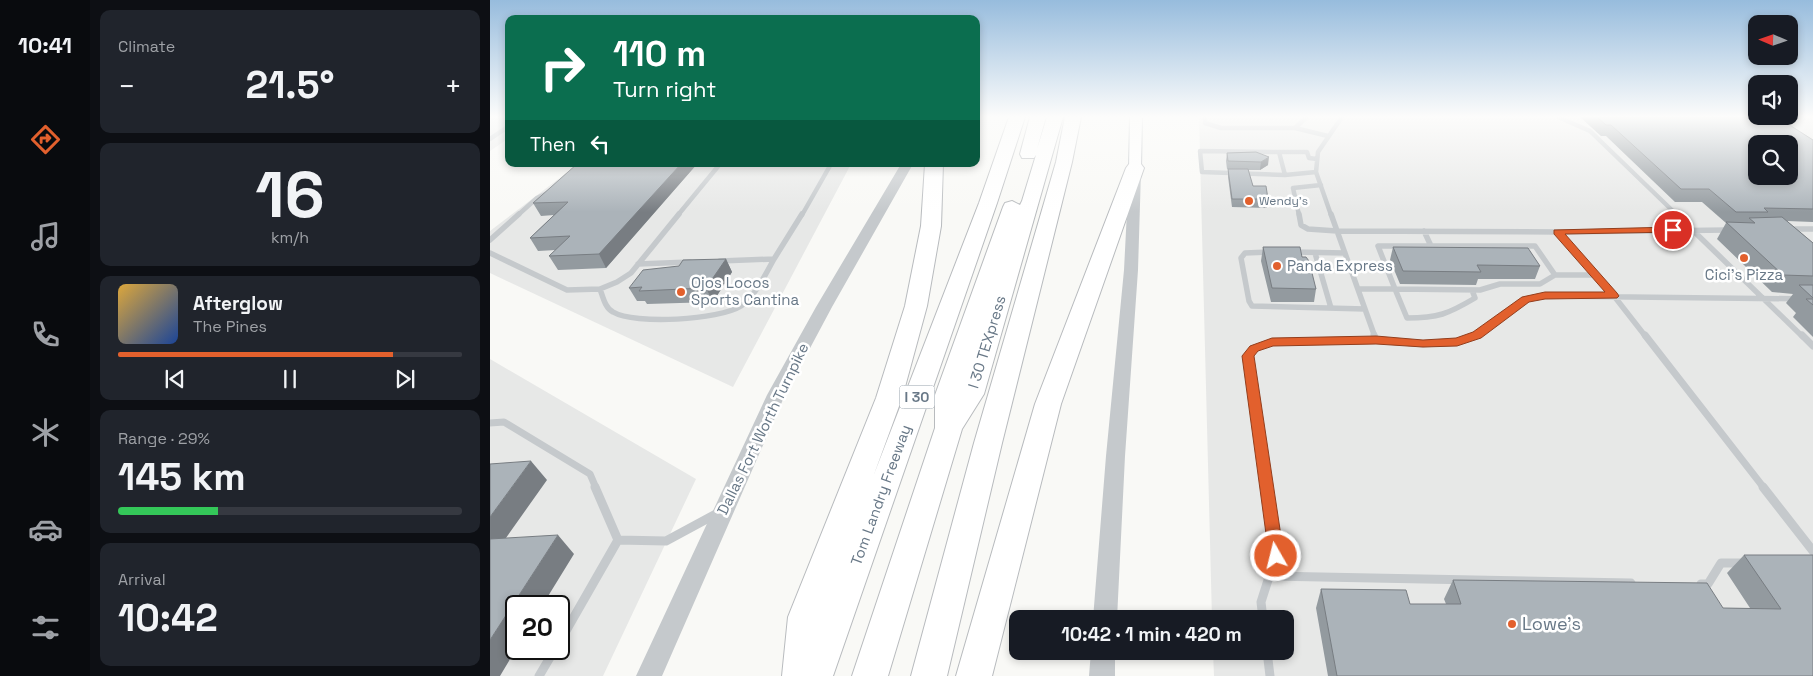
<!DOCTYPE html>
<meta charset="utf-8">
<style>
body{margin:0;font-family:"Space Grotesk",sans-serif;background:#20242c;color:#f1f3f6;height:100vh;display:flex;flex-direction:column;font-size:19px;white-space:nowrap}
*{box-sizing:border-box;margin:0}
p{font-size:16px;color:#9ea1a6}
.icon{flex:none;width:28px;height:28px;fill:none;stroke:currentColor;stroke-width:2;stroke-linecap:round;stroke-linejoin:round}
.map{position:relative;flex:1;overflow:hidden}
.side{display:flex;flex-direction:column;gap:10px;padding:10px;background:#0d0f14;width:400px}
.side>*{flex:none}
.guide{position:absolute;left:15px;top:15px;width:475px;height:152px;border-radius:10px;box-shadow:0 2px 8px #0003;background:#0b6e4f;color:#fff;overflow:hidden}
.needle{width:32px;rotate:272deg}
.fabs{position:absolute;left:1258px;top:15px;display:grid;gap:10px}
.fabs a{display:grid;place-items:center;width:50px;height:50px;border-radius:10px;background:#171b24;box-shadow:0 2px 8px #0003;font-size:25px}
.speed{position:absolute;left:15px;top:595px;display:flex;gap:10px;font-size:25px;font-weight:700;text-align:center}
.speed>*{display:grid;place-content:center;width:65px;height:65px;border-radius:50%;background:#171b24;box-shadow:0 2px 8px #0003;line-height:1}
.speed .limit{border:2px solid #111;border-radius:8px;background:#fff;color:#111}
.pin{position:absolute;display:grid;place-items:center;width:42px;height:42px;color:#fff;margin:-21px;border:2px solid #fff;border-radius:50%;box-shadow:0 1px 5px #0007}
.me{position:absolute;width:55px;margin:-28px;rotate:352deg;stroke-linejoin:round;filter:drop-shadow(0 0 4px #0008)}
.turn{display:flex;align-items:center;gap:18px;height:105px;padding:0 25px;font-size:22px}
.turn .icon{width:65px;height:65px;stroke-width:2.5}
.turn b{display:block;font-size:35px;line-height:42px}
.then{display:flex;align-items:center;height:48px;padding:0 25px;background:#0003;gap:10px;font-size:19px}
.big{font-size:38px;font-weight:700;line-height:1.1}
.side .card{flex:1;display:flex;flex-direction:column;justify-content:center;gap:8px;min-width:0;padding:0 18px;border-radius:10px;background:#20242c}
.side .dial{align-items:center;gap:0}
.dial b{font-size:65px;line-height:1}
.song{display:flex;align-items:center;gap:15px}
.cover{width:60px;height:60px;border-radius:8px;background:linear-gradient(135deg,hsl(40 70% 55%),hsl(220 70% 35%))}
.played{height:5px;border-radius:2px;background:linear-gradient(90deg,#e2602d 80%,#363941 80%)}
.keys{display:flex;justify-content:space-around;direction:ltr}
.heat{display:flex;justify-content:space-between;align-items:center;font-size:28px;direction:ltr}
.charge{height:8px;border-radius:4px;background:linear-gradient(90deg,#34c759 29%,#363941 0)}
.trip{position:absolute;left:519px;top:610px;width:285px;height:50px;border-radius:10px;background:#171b24;box-shadow:0 2px 8px #0003;font-weight:700;line-height:50px;text-align:center}
main{display:flex;flex:1;min-height:0}
.dock{display:flex;flex-direction:column;width:90px;justify-content:space-around;align-items:center;background:#090b0e;color:#9ea1a6}
.dock .icon{width:35px;height:35px}
.dock .on{color:#e2602d}
.dock b{font-size:22px;color:#f1f3f6}
.map>svg:first-child{display:block}
.built{fill:#e7e8e7;fill-rule:evenodd}
.lines{fill:none;stroke-linecap:round;stroke-linejoin:round}
.secondary-casing{stroke:#b7bcc1;stroke-width:2}
.motorway-casing{stroke:#b8bbbe;stroke-width:2}
.service-far3{stroke:#c5c9cc;stroke-width:4.5}
.service-far2{stroke:#c5c9cc;stroke-width:5.5}
.service-far1{stroke:#c5c9cc;stroke-width:7}
.service{stroke:#c5c9cc;stroke-width:9}
.tertiary{fill:#c5c9cc;fill-rule:evenodd}
.secondary{fill:#fff;fill-rule:evenodd}
.motorway{fill:#fff;fill-rule:evenodd}
.wall{fill:#939a9f}
.shaded-wall{fill:#787d82}
.building{fill:#abb3b9;stroke:#787d82;fill-rule:evenodd}
.route{fill:#e2602d;stroke:#933e1d}
.poi-dot{fill:#e2602d;stroke:#fff;stroke-width:2}
.labels{text-anchor:middle;stroke-width:5;stroke-linejoin:round;paint-order:stroke}
.far-poi-label{font-size:12px;fill:#687887;stroke:#fff;text-anchor:start}
.shield{fill:#fff;stroke:#95a0ab;stroke-width:1}
.shield-label{font-size:14px;font-weight:bold;fill:#687887}
.poi-label{font-size:15px;fill:#687887;stroke:#fff;text-anchor:start}
.street-label{font-size:15px;fill:#687887;stroke:#fff}
.near-poi-label{font-size:18px;fill:#687887;stroke:#fff;text-anchor:start}
</style>
<main>
<nav class="dock">
<b>10:41</b>
<svg class="icon on" aria-label="directions" viewBox="0 0 24 24"><path d="M12 3l9 9-9 9-9-9zM9 14v-3h6M13 9l2 2-2 2"/></svg>
<svg class="icon" aria-label="music" viewBox="0 0 24 24"><path d="M9 18V5l10-2v13"/><circle cx="6" cy="18" r="3"/><circle cx="16" cy="16" r="3"/></svg>
<svg class="icon" aria-label="phone" viewBox="0 0 24 24"><path d="M5 4h4l2 5-3 2q2 4 5 5l2-3 5 2v4C11 20 4 13 5 4z"/></svg>
<svg class="icon" aria-label="climate" viewBox="0 0 24 24"><path d="M12 3v18M4 7l16 10M4 17L20 7"/></svg>
<svg class="icon" aria-label="car" viewBox="0 0 24 24"><path d="M5 17H2v-5l4-1 3-4h7l3 4 3 1v5h-3M9 17h6M6 11h13"/><circle cx="7" cy="17" r="2"/><circle cx="17" cy="17" r="2"/></svg>
<svg class="icon" aria-label="filters" viewBox="0 0 24 24"><path d="M4 7h16M4 17h16"/><circle cx="9" cy="7" r="2"/><circle cx="15" cy="17" r="2"/></svg>
</nav>
<section class="side">
<div class="card"><p>Climate</p>
<div class="heat"><a>−</a><b class="big">21.5°</b><a>+</a></div>
</div>
<div class="card dial"><b>16</b><p>km/h</p></div>
<div class="card">
<div class="song"><i class="cover"></i><div><b>Afterglow</b><p>The Pines</p></div></div>
<div class="played"></div>
<div class="keys"><svg class="icon" aria-label="previous" viewBox="0 0 24 24"><path d="M18 5L8 12l10 7zM5 5v14"/></svg><svg class="icon" aria-label="pause" viewBox="0 0 24 24"><path d="M8 5v14M16 5v14"/></svg><svg class="icon" aria-label="next" viewBox="0 0 24 24"><path d="M6 5l10 7-10 7zM19 5v14"/></svg></div>
</div>
<div class="card"><p>Range · 29%</p><b class="big">145 km</b><div class="charge"></div></div>
<div class="card"><p>Arrival</p><b class="big">10:42</b></div>
</section>
<div class="map">
<svg width="1323" height="676" viewBox="0 0 1323 676">
<rect width="100%" height="100%" fill="#f9f9f6"/>
<path class="built" d="M0 117H19V138L0 151Z
M709 117H1318L1323 120V676H724L723 651H795V619H722ZM1266 144H1299V176H1266Z
M88 164H361L243 387 0 273V231Z
M0 359 206 479 113 676H0ZM26 606H69V649H26Z"/>
<g class="lines">
<g class="secondary-casing">
<path id="secondary" d="M640 117H652L651 168 645 172 639 168Z"/>
</g>
<g class="motorway-casing">
<path id="motorway" d="M519 117H535L507 203 343 676H292L298 617 386 398 415 306 431 226 435 164H453L451 226 437 306 412 398 383 477 489 203Z
M540 117H556L547 149 557 117H573L494 394 472 429 398 676H362L445 428V395L513 207 515 203 522 201 530 205 532 201 546 155 544 158H532L530 154Z
M575 117H591L582 162 512 443 457 676H421L484 443 566 162Z
M645 163 651 164 654 168 571 404 502 676H466L545 404 636 168 639 164Z"/>
</g>
<path class="service-far3" d="M715 117V123L731 128H805L838 136
M1068 117 1100 131 1187 215
M805 128 817 117
M0 139 19 126
M789 152 710 151 712 172 795 175
M826 172 795 175 789 152H817L819 158 827 159
M28 215 47 198 59 192
M188 215 230 164
M312 215 341 164
M809 215 803 188 831 185
M841 215 826 172 828 152 852 117"/>
<path class="service-far2" d="M809 214 811 225 818 229 847 231 1068 232 1239 230
M841 214 885 337
M1186 214 1313 337
M1299 229H1323
M934 231 941 246
M1068 232 1124 296 1156 337
M0 240 29 214
M888 246H1045L1065 275 1050 284H1010L990 290 905 289Z
M779 252 755 253 751 258 759 301 762 306 875 309
M804 252 855 253
M0 253 77 290 110 289 127 282 141 273 189 214
M825 253 841 308
M230 261 284 259 312 214
M148 264 200 262
M1065 275H1105
M110 289C113 297 115 308 123 312 145 325 229 320 251 306 266 295 275 275 284 259
M868 289H905
M905 289 917 318C948 318 958 314 985 298L982 290
M982 337 1034 300 1055 296 1323 299"/>
<path class="service-far1" d="M884 335 886 340
M1155 335 1274 488
M1312 335 1323 346
M0 423 14 422 100 474 106 488
M777 488 758 356 764 348 782 342 886 340 933 344 967 342 986 335"/>
<path class="service" d="M105 487 128 540
M1273 487 1323 551
M128 540 176 541 226 514
M780 576 1141 583
M1211 584H1218L1231 563H1254
M773 619 771 602 786 555 776 487
M69 643 128 540
M777 651 780 676
M49 676 65 649"/>
<path class="tertiary" d="M411 164H423L342 307 295 395 172 676H146L277 395 326 307Z
M645 168 651 172 648 270 635 456 627 619H603L616 456 634 270 639 172Z
M601 651H625V676H599Z"/>
<use href="#secondary" class="secondary"/>
<use href="#motorway" class="motorway"/>
</g>
<path class="wall" d="M1090 117H1287L1323 140V222L1297 221 1323 243V337L1303 317 1306 313 1296 303 1303 294 1282 292 1227 239 1236 223 1212 202H1185L1116 136H1111Z
M766 152 778 165 770 170H758L763 186 778 199 777 208 742 207 738 177V169H737L736 161 737 153Z
M87 164H207L116 268 68 270 59 256 66 250 48 251 40 238 64 215 51 216 43 203Z
M773 247 812 257 826 289 824 302H781L771 261Z
M903 247 1050 266 1045 279H988L986 285 910 284 900 260Z
M236 259 242 272 223 302 157 304 155 301H147L139 288 189 266Z
M1254 555H1323V676H838L826 608 831 589 920 604H956L954 599 963 580 1233 608H1260L1237 573Z"/>
<path class="shaded-wall" d="M779 157 778 165 770 170 771 162Z
M191 164H207L116 268 109 254Z
M236 259 242 272 223 302 216 288Z
M41 461 57 480 1 559 0 557V517Z
M68 535 84 554 52 606H26V649L10 676H0V640Z"/>
<path class="building" d="M1107 117H1287L1323 140V209L1274 208 1278 212H1246L1219 189H1191L1121 125H1116ZM1266 144H1299V176H1266Z
M766 152 779 157 771 162 738 161 737 153Z
M87 164H191L109 254 59 256 80 236 40 238 78 202 43 203Z
M738 169H758L763 186H776L778 199H742Z
M1292 217 1323 243V276L1293 275 1236 222 1265 223 1259 218Z
M773 247H810L812 257H816L819 261 826 289 782 288Z
M903 247 1038 248 1050 266 987 265 991 272 913 271Z
M236 259 216 288 149 291 152 287 139 288 153 270 189 266 193 260Z
M1309 285H1323V298Z
M1316 299H1323V305Z
M41 461 0 517V464Z
M68 535 0 640V539Z
M1254 555H1323V676H847L831 589 916 590 920 604H971L963 580 1217 583 1233 608 1291 609Z"/>
<linearGradient id="sky" x2="0" y2="1"><stop stop-color="#97bcdd"/><stop offset="0.55" stop-color="#fcfcfb"/><stop offset="1" stop-color="#fcfcfb" stop-opacity="0"/></linearGradient>
<rect width="1323" height="212" fill="url(#sky)"/>
<path class="route" d="M1183 227 1186 228V232L1075 234 1127 293 1129 296 1127 298 1055 299 1039 302 991 338 967 346 933 347 886 344 783 346 768 351 764 356 794 556 792 560 786 562 781 560 779 556 752 356 760 346 782 338 886 336 933 340 966 338 983 332 1032 297 1055 292H1115L1064 234V230Z"/>
<g class="poi-dot">
<circle cx="759" cy="201" r="5"/>
<circle cx="1254" cy="258" r="5"/>
<circle cx="787" cy="266" r="5"/>
<circle cx="191" cy="292" r="5"/>
<circle cx="1022" cy="624" r="5"/>
</g>
<g class="labels">
<g class="far-poi-label">
<text x="769" y="205">Wendy's</text>
</g>
<rect class="shield" x="409.5" y="385.5" width="35" height="23" rx="4"/>
<g class="shield-label">
<text x="427" y="402">I 30</text>
</g>
<g class="poi-label">
<text x="797" y="271">Panda Express</text>
<text x="1254" y="280" text-anchor="middle">Cici’s Pizza</text>
<text x="201" y="288">Ojos Locos<tspan x="201" dy="17">Sports Cantina</tspan></text>
</g>
<g class="street-label">
<text transform="translate(497 342) rotate(-73)" y="5">I 30 TEXpress</text>
<text transform="translate(273 429) rotate(-64)" y="5">Dallas Fort Worth Turnpike</text>
<text transform="translate(391 495) rotate(-70)" y="5">Tom Landry Freeway</text>
</g>
<g class="near-poi-label">
<text x="1032" y="630">Lowe's</text>
</g>
</g>
</svg>
<div class="fabs">
<a><svg class="needle" viewBox="-14 -14 28 28"><path d="M0-13l5 13h-10z" fill="#e53935"/><path d="M0 13l5-13h-10z" fill="#9ea1a6"/></svg></a>
<a><svg class="icon" aria-label="sound" viewBox="0 0 24 24"><path d="M4 9h4l5-4v14l-5-4H4zM17 9q2 3 0 6"/></svg></a>
<a><svg class="icon" aria-label="search" viewBox="0 0 24 24"><circle cx="10" cy="10" r="6"/><path d="M15 15l6 6"/></svg></a>
</div>
<div class="speed"><div class="limit">20</div></div>
<div class="pin" style="left:1183px;top:230px;background:#d93025"><svg class="icon" aria-label="arrive" viewBox="0 0 24 24"><path d="M6 21V4h12l-3 4 3 4H6"/></svg></div>
<svg class="me" style="left:786px;top:556px" viewBox="-20 -20 40 40"><circle r="17" fill="#e2602d" stroke="#fff" stroke-width="3"/><path d="M0-11L8 9 0 5-8 9z" fill="#fff"/></svg>
<div class="trip">10:42 · 1 min · 420 m</div>
<div class="guide">
<div class="turn"><svg class="icon" aria-label="right" viewBox="0 0 24 24"><path d="M7 20v-9h11M14 6l5 5-5 5"/></svg><div><b>110 m</b>Turn right</div></div>
<div class="then">Then<svg class="icon" aria-label="left" viewBox="0 0 24 24"><path d="M17 20v-9H6M10 6l-5 5 5 5"/></svg></div>
</div>
</div>
</main>
